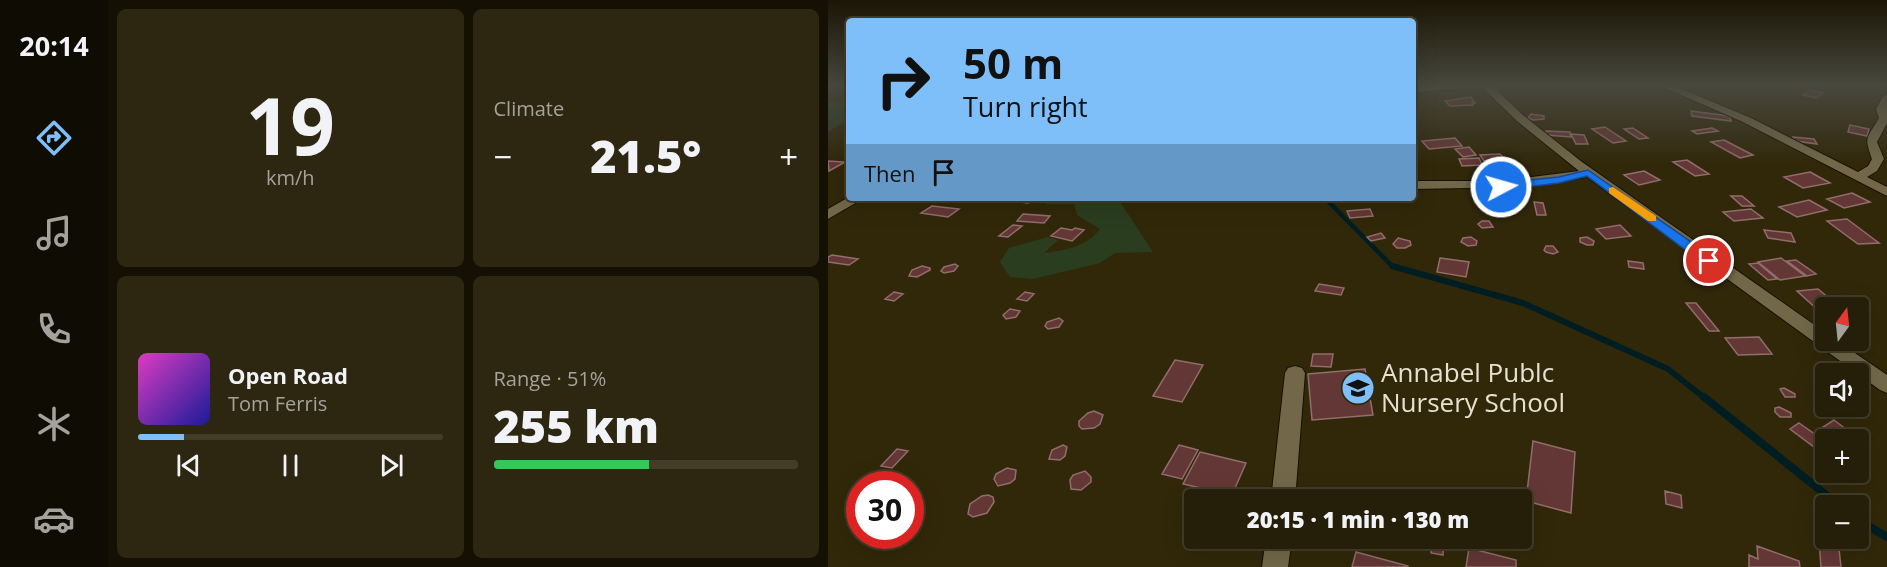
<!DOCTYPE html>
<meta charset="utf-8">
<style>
body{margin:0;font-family:"Open Sans",sans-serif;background:#2d2712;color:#f1f3f6;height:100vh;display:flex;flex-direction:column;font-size:22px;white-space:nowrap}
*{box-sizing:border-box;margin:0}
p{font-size:20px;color:#a3a29c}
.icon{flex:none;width:33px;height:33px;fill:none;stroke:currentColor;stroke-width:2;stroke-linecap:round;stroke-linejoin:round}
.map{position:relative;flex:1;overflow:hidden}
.panel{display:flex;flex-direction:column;gap:9px;padding:9px;background:#141004;width:720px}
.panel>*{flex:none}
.top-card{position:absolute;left:18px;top:18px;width:570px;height:183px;border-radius:6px;box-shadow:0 6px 24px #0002,0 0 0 2px #423c29;background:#7ebef9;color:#111;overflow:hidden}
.needle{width:39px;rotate:15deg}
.buttons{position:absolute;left:987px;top:297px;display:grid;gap:12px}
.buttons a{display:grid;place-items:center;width:54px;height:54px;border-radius:6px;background:#251e08;box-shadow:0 6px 24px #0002,0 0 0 2px #423c29;font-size:30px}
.speed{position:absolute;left:18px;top:471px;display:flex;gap:12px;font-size:30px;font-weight:700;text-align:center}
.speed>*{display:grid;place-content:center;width:78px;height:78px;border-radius:50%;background:#251e08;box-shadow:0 6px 24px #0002,0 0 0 2px #423c29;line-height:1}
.speed .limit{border:9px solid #d22;background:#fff;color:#111}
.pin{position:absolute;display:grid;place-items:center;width:51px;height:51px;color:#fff;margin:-26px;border:3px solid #fff;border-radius:50%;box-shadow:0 2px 6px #0007}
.me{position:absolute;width:66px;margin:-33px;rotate:84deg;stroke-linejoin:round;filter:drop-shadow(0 0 4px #0008)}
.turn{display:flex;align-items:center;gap:21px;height:126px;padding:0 18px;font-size:27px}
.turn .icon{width:78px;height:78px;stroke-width:2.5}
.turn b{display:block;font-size:42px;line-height:51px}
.then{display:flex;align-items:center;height:57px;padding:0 18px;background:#0003;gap:12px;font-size:22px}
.big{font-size:45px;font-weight:800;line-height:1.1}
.panel .card{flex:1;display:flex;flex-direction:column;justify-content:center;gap:9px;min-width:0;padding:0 21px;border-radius:9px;background:#2d2712}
.panel .dial{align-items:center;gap:0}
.dial b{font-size:78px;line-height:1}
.song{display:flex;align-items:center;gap:18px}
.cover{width:72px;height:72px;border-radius:9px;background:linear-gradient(135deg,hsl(310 70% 55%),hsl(240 70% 35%))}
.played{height:6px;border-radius:3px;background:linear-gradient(90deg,#7ebef9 15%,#423c29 15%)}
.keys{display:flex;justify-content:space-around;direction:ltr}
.heat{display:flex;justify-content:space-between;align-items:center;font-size:33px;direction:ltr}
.charge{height:9px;border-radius:4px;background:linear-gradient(90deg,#34c759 51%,#423c29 0)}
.panel .tiles{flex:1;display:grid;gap:9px;grid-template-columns:repeat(2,1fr)}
.trip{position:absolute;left:356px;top:489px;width:348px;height:60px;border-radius:6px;background:#251e08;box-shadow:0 6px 24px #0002,0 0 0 2px #423c29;font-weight:800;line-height:60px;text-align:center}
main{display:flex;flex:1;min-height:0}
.dock{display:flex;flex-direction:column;width:108px;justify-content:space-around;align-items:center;background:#0f0c03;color:#a3a29c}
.dock .icon{width:42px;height:42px}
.dock .active{color:#7ebef9}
.dock b{font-size:27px;color:#f1f3f6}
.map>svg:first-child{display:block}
.green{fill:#2b3d1f}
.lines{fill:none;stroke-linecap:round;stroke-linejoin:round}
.stream-far2{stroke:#001e22;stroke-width:4.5}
.stream-far1{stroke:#001e22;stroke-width:6}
.stream{stroke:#001e22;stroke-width:8}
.building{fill:#633736;stroke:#916d6b;stroke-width:1.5}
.street-casing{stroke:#171100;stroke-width:2}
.street{fill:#726849;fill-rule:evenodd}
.route{fill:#1a73e8;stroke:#114b97;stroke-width:1.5}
.slow{fill:#f59e0b}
.labels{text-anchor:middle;stroke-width:6;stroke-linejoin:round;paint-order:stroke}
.near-poi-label{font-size:26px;fill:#e6e1d0;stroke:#31280a;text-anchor:start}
</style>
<main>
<nav class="dock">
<b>20:14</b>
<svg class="icon active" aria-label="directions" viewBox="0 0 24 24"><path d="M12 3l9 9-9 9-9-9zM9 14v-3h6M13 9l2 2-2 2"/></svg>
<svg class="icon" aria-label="music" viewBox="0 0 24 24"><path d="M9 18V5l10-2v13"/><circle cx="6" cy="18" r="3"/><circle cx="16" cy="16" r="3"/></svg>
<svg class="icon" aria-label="phone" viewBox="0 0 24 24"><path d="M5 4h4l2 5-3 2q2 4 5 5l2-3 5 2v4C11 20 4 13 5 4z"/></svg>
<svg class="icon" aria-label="climate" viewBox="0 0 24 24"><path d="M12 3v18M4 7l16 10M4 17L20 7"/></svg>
<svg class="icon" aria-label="car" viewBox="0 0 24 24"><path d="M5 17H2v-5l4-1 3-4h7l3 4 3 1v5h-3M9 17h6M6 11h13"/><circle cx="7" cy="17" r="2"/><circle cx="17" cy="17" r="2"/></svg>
</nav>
<section class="panel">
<div class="tiles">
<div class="card dial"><b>19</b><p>km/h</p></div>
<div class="card"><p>Climate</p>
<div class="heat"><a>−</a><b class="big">21.5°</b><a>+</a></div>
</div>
<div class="card">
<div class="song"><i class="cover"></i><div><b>Open Road</b><p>Tom Ferris</p></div></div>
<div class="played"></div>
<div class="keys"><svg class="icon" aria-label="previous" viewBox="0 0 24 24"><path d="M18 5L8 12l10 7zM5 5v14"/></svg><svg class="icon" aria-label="pause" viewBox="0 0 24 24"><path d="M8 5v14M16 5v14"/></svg><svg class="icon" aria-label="next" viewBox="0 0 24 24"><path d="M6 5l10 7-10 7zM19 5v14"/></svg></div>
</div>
<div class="card"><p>Range · 51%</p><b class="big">255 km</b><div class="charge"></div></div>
</div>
</section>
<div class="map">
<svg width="1059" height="567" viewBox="0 0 1059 567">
<rect width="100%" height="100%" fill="#31280a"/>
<path class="green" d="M6 101 21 104V119L0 132V103Z
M217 198H268L292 202 325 252 287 253 272 263 205 279 182 277 172 262 181 248 220 237 230 240 216 253C238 250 258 247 272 229L249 215 246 204H218Z"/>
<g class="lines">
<path class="stream-far2" d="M497 198 564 266 570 268"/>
<path class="stream-far1" d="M564 266 695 303 840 369 878 399"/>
<path class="stream" d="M876 397 1012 506
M1030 520 1059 537"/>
</g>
<path class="building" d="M982 90 995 93 989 98 975 95Z
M643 97 647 103H644L645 105 622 106 617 101Z
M863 111 901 116 903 121 864 116Z
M703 114 716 116V119L705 120 700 118Z
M1022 125 1041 129 1039 136 1020 132Z
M777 127 798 141 785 143 764 129Z
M805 128 820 138 811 139 796 129Z
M884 128 890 131 869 134 864 131Z
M718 131 742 132 743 137 718 135Z
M743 134 756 135 760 144H748Z
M965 137 986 139 989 144 967 141Z
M627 138 634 146 601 149 594 141Z
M896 140 925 155 912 158 883 142Z
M641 147 648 155 635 157 627 149Z
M672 154 677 159 656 161 652 155Z
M651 158 654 165 634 166 631 159Z
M859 160 881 174 867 176 845 162Z
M0 161 17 162 1 171Z
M816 171 832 180 811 185 796 175Z
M982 172 1002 183 975 188 956 177Z
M1024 193 1042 202 1016 208 999 199Z
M903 196H914L926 206H914Z
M179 198H207L200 203 177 200Z
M981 200 999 210 969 217 951 207Z
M706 202 715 203 718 215H709Z
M104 206 131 209 120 217 93 213Z
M542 209 545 216 522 218 519 211Z
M923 209 935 218 906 221 895 212Z
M195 214 222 216 216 223 189 221Z
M1019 219 1051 243 1030 244 999 221Z
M654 221H661L665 227 654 228 650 224Z
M185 225 194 226 180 237 171 236Z
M792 225 803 236 778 239 768 229Z
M233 228 244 230 247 228 256 230 244 241 223 236Z
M936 230 963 233 967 242 940 238Z
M553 233 557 238 543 241 539 237Z
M643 237 649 241 648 245 640 246 633 242 635 238Z
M759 237 766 241 765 245H759L752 242V238Z
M570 238 582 241 583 245 577 248H569L565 244Z
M718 246H725L730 252 725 254 718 252 716 250Z
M4 255 30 259 21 265 0 262V257Z
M612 258 641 262 638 277 609 272Z
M953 258 977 276 952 280 930 262Z
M968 260 988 274 979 276 959 261Z
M800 261 815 263 816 269 801 267Z
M930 263 949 279 940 280 921 264Z
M127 264 130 266 126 271 116 273 113 271 116 267Z
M94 266 102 268V270L89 277 81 276 84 270Z
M491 284 516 288 513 295 487 291Z
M990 289 1013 308H998V310L991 311 969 291Z
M66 292 75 294 66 301 57 299Z
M197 292 206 294 199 301 189 299Z
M858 303H868L891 331H881Z
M182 309 192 311 188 317 178 319 175 315Z
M231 318 235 321 231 327 220 329 217 326 219 322Z
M931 337 944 354 910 355 897 338Z
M485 354H505L503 367 483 366Z
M347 360 375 365 354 402 325 396Z
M537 369 545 415 484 420 480 374Z
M956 388 967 394V397H957L952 389Z
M990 388 998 391V399L987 393 986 389Z
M951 407 963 413V417H952L947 412V408Z
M266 411 275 415 272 424 266 428 254 429 251 426V421L260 413Z
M1006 420 1031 439 1011 440 995 427Z
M971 423 998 442V450L994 453 962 429Z
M705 441 747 452 743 513 698 501Z
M235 445 239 447 237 456 232 460 221 459 224 450Z
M351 445 370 450 354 479 334 474Z
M69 449 80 451 64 468 53 466Z
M372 452 418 463 404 495 355 484Z
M179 468 188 470 187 479 182 483 170 486 166 479 168 474Z
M257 471 263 477V482L253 490 243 489 242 480 245 475Z
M837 491 853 495 854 508 838 504Z
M160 495 165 497 166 502 159 513 145 517 140 514 142 504 154 496Z
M605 538H616L615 555 603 553Z
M991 541 1011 549 1013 567H993Z
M929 546 971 561 972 567H921V555L930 559Z
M641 548 688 560V567H638Z
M528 552 580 566V567H524Z"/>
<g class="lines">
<g class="street-casing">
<path id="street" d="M663 85 696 116 754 162 998 333V340H1008L1059 375V393L1052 390 759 177 695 187 585 189V181H673L751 171 689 121 654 87 585 92V86Z
M831 85H844L923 118 1030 172 1040 166 1044 159C1035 135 1040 138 1051 118L1048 109 1055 96 1059 95V123L1049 142 1056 159 1049 171 1039 177 1059 187V196L915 122Z
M21 197 36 198 0 219V209Z
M467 366 474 368 477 373 467 500H443L457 373 460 368Z
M438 538H464L460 567H434Z"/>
</g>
<use href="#street" class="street"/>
</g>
<linearGradient id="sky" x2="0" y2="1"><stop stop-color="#1b1606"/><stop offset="0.52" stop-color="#48483e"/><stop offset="1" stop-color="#48483e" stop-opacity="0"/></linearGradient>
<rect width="1059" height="164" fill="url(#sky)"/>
<path class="route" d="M760 170 886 258 887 261 886 264H876L759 176 731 183 673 190 667 187 673 183 731 177Z"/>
<path class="slow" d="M785 187 828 216V221H820L781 193V188Z"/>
<defs>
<g id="school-disc" transform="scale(1.725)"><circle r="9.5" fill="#7ebef9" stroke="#31280a"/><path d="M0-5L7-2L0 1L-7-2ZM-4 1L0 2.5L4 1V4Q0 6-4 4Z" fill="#111"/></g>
</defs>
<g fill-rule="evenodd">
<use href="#school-disc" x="530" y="388"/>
</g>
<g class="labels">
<g class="near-poi-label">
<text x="553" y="382">Annabel Publc<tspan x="553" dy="30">Nursery School</tspan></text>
</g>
</g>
</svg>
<div class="buttons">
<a><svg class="needle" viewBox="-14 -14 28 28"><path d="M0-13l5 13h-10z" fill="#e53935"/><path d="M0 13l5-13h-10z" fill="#a3a29c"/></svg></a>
<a><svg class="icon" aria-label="sound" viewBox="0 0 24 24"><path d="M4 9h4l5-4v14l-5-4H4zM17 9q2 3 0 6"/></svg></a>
<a>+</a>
<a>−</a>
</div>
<div class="speed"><div class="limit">30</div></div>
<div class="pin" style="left:881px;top:261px;background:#d93025"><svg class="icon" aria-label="arrive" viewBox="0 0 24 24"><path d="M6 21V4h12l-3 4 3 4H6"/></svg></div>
<svg class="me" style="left:673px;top:187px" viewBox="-20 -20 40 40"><circle r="17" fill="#1a73e8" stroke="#fff" stroke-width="3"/><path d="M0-11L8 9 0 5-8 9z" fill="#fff"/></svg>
<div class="trip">20:15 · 1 min · 130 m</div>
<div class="top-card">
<div class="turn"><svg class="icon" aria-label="right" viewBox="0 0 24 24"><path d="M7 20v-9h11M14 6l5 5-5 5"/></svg><div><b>50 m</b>Turn right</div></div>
<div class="then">Then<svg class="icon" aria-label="arrive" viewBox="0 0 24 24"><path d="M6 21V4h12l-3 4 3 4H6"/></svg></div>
</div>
</div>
</main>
